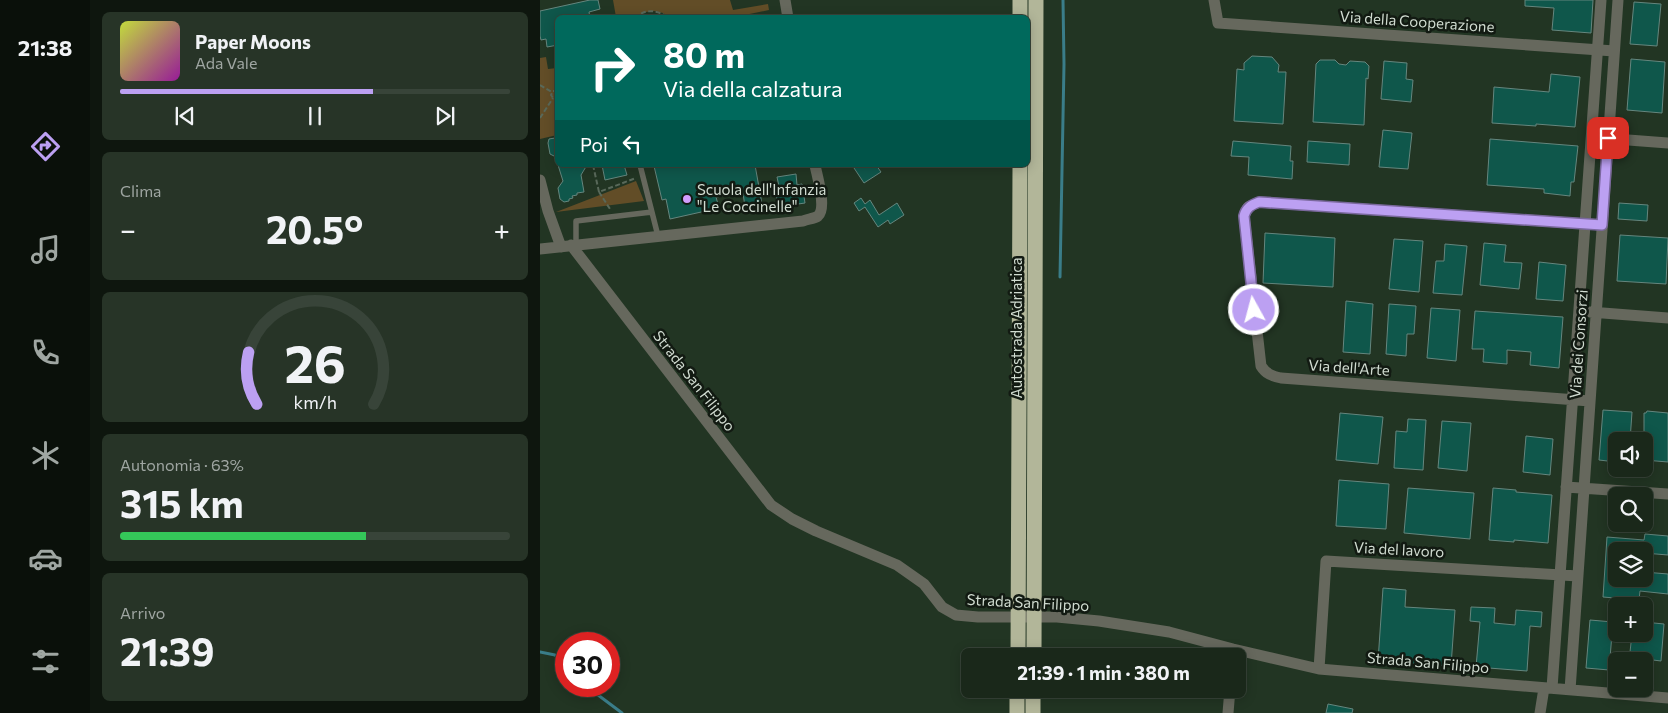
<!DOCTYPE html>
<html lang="it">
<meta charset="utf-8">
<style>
body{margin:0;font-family:Commissioner,sans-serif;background:#273427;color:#f1f3f6;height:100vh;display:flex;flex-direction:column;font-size:19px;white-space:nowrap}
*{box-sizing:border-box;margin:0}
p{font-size:16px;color:#9fa6a2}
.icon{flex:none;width:28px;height:28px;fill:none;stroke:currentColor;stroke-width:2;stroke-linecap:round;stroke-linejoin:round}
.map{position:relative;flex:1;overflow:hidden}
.details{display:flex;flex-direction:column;gap:12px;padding:12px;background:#0e160e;width:450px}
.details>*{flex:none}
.banner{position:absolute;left:15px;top:15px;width:475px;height:152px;border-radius:8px;box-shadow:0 2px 12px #0003,0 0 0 1px #384439;background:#00695c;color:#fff;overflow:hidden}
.buttons{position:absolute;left:1068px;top:432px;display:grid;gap:10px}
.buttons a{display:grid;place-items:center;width:45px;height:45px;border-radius:8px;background:#1a281a;box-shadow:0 2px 12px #0003,0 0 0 1px #384439;font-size:25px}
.speed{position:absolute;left:15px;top:632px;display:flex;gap:10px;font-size:25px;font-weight:700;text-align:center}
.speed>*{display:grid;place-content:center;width:65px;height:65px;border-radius:50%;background:#1a281a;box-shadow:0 2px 12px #0003,0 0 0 1px #384439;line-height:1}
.speed .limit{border:8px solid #d22;background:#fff;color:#111}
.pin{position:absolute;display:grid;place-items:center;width:42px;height:42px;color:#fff;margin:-21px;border-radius:10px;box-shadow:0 2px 8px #0006}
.me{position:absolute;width:55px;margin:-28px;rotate:353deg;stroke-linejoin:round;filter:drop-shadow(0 0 4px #0008)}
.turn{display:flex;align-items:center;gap:18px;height:105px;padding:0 25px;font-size:22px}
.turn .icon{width:65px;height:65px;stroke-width:2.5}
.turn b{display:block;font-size:35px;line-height:42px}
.then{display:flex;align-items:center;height:48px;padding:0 25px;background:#0003;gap:10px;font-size:19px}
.big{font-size:38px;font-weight:700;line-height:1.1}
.details .widget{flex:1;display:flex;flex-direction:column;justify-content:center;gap:8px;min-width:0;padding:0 18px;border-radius:8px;background:#273427}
.details .dial{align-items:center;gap:0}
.dial svg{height:130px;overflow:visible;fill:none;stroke:#384439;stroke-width:7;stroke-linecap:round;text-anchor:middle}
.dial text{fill:#f1f3f6;stroke:none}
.song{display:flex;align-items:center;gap:15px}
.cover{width:60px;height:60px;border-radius:8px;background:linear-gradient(135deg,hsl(70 70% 55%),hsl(300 70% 35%))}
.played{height:5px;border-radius:2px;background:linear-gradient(90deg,#bca0f2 65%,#384439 65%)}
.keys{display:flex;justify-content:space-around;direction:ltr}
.heat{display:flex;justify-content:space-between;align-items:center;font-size:28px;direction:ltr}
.charge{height:8px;border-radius:4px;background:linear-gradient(90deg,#34c759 63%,#384439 0)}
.trip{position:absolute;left:421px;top:648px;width:285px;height:50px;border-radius:8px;background:#1a281a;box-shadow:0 2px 12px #0003,0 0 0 1px #384439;font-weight:700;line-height:50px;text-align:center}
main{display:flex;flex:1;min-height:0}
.menu{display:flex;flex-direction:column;width:90px;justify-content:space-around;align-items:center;background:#0a100a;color:#9fa6a2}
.menu .icon{width:35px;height:35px}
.menu .current{color:#bca0f2}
.menu b{font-size:22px;color:#f1f3f6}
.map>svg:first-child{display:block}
.green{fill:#624d27}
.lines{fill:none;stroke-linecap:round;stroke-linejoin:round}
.stream{stroke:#3a7d89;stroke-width:3}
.building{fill:#0f574b;stroke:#65867e}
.path{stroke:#59695a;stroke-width:2;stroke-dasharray:5 2.5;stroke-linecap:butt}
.lane{stroke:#66685d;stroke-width:5.5}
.street{stroke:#66685d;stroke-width:11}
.highway{stroke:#b2b699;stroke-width:15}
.route-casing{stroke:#7a689d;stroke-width:12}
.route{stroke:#bca0f2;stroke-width:9}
.poi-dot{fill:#d29dfd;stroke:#121a12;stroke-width:2}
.labels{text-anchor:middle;stroke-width:5;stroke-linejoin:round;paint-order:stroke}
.street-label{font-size:15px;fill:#d0dbd0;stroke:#121a12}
.poi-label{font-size:15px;fill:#d0dbd0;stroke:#121a12;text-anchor:start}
</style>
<main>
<nav class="menu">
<b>21:38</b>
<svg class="icon current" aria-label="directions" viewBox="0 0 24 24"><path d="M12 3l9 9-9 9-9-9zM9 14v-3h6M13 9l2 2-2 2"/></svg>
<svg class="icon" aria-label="music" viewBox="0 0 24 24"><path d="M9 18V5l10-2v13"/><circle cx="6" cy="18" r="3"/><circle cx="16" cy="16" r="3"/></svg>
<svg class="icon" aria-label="phone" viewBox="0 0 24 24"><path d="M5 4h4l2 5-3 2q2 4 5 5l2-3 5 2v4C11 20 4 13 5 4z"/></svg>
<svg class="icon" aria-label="climate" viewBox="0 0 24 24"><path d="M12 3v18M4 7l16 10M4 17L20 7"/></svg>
<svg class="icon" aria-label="car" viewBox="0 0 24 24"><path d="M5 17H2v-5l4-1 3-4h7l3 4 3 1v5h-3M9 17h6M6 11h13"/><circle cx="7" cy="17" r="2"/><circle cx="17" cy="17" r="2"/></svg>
<svg class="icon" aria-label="filters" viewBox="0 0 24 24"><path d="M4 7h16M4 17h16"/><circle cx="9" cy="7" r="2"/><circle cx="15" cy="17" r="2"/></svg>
</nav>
<section class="details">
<div class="widget">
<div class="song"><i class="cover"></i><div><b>Paper Moons</b><p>Ada Vale</p></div></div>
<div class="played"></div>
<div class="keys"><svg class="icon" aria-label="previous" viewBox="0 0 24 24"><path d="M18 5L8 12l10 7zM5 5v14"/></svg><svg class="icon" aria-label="pause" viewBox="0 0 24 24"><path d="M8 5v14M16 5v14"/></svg><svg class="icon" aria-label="next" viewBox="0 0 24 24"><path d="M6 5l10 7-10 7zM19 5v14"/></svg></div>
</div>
<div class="widget"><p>Clima</p>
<div class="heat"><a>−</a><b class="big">20.5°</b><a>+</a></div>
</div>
<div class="widget dial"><svg viewBox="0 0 100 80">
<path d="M14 69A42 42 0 1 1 86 69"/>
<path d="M14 69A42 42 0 0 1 9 37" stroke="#bca0f2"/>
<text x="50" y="56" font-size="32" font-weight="700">26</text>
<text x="50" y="72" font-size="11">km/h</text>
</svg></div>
<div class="widget"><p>Autonomia · 63%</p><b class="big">315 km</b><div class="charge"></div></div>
<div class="widget"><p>Arrivo</p><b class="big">21:39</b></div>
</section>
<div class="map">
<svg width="1128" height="713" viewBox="0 0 1128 713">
<rect width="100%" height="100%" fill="#223523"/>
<path class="green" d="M73 0H190L193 10 228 4 229 10 195 17H129L123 13 114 11 106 12 95 17H76Z
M6 57 8 69 17 68V135L0 139V58Z
M96 181 104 201 16 212Z"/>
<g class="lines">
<path class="stream" d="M520 277 524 64 523 0
M0 652 15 655 26 666
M46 686 82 713"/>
</g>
<path class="building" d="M50 0H58L60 9 49 12 50 18H18V45L7 47 6 39 1 40 0 36V11Z
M985 0H1053L1051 33 1012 30 1014 8 985 6Z
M1094 2 1121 4 1117 46 1090 44Z
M712 56 732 57 739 65 738 72H746L743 124 694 121 697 69 704 70V63Z
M1091 59 1125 62 1122 113 1087 110Z
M780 60H795L799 64 806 65 810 61 825 62 829 66 828 79 826 78 824 125 773 122 776 64Z
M844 61 867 63 866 79 873 80 871 102 841 99Z
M1011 74 1040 77 1035 127 996 124V126L952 123 954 87 1009 92Z
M843 130 872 133 868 169 839 167Z
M15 138V139H18V158L10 154 8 143 9 139Z
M950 139 1038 146 1034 182H1031L1030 196 1004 193V189L947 185Z
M693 141 751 146 750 161H753L752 179 708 175 709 157 691 156Z
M768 141 810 144 809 165 767 162Z
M18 165H47L41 175 44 192 37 193V195L32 196 33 198 29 199V201L24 202 20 199 18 188 23 181Z
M62 165H84L87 175 65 180Z
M119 165H215L222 204 205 207 203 193 176 197 179 208 130 219 126 199 122 200 114 166Z
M312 165H336L341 172 324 183Z
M256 174 257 185 262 184 265 203 238 207 236 192 240 191 237 177Z
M321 198 325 204 330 200 339 215 357 203 364 215 350 224 348 220 338 227 325 207 319 211 314 203Z
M1079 203 1108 205 1107 221 1078 219Z
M725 233 795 238 793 287 723 283Z
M1080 235 1128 238 1126 284 1077 281Z
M854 239 883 241 879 292 849 289Z
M944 243 966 245 964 262 982 263 979 289 940 285Z
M905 244 927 246 922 295 893 293 896 261H904Z
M999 262 1026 265 1023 301 996 299Z
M806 301 833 304 830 354 803 352Z
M849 304 876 306 874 334H867L866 356 846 354Z
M891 308 920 310 916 361 887 358Z
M935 311 1023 317 1019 368 990 365 991 352 967 350V364L943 362 944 349H932Z
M1063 410 1092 412 1090 441H1076V462L1059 460Z
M1107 411 1128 413V462L1104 460V413H1106Z
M800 413 843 417 838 464 796 460Z
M868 419 886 420 883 470 854 468 856 431 867 432Z
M902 421 931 423 927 471 898 468Z
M986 436 1013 439 1010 475 983 472Z
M799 480 849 484 846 529 796 526Z
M868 488 934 493 930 539 864 533Z
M953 488 976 490V492L1012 495 1008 543 974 540V542L949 540Z
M1105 534 1128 536V555L1104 553V551H1076V579H1104V572L1128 574V594L1100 591 1099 600 1063 597 1067 537 1104 540Z
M843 588 866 590 865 607 915 610 911 666 838 661Z
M931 607 955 608 954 623 975 625 976 610 1002 612 1001 627 990 626 987 671 936 667 940 622 930 621Z
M1050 620 1073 622 1069 670 1046 668Z
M1104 622 1124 624 1121 661 1113 660 1112 671 1104 670V661H1089L1092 634H1104Z
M788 704 813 709 812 713H786Z"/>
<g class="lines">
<path class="path" d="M95 18C105 8 118 10 129 18
M0 85 12 92
M18 91H13L11 95 13 98H18
M0 118 13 98
M53 165 59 192 96 178
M59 192 70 209"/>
<path class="lane" d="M100 165 118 236
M36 245V221L112 212"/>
<path class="street" d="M245 0 248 18
M674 0 678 23 1074 51
M1062 138 1128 143
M0 180 8 211 21 247
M31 245 231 505 252 519 276 531 357 565 384 584 402 607 416 615 438 617H517L559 621 629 632 693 649 779 669 1128 698
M0 249 263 221C267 219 274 219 278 216 287 208 277 176 275 165
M1050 312 1128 318
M1050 401 741 378C732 376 726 374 721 366L704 216 708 207 719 202 1062 225
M1026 487 1128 494
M779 669 786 561 1038 576
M1012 688 1061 0
M1030 690 1078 0
M688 713 690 689
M1000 713 1004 688"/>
<path class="highway" d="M480 0V18
M478 656 480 165
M494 656 496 0
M477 713V689
M493 713V689"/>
</g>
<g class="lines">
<g class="route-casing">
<path id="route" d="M714 310 704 216C706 208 711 205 719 202L1062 225 1068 138"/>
</g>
<use href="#route" class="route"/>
</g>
<circle class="poi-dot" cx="147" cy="199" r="5"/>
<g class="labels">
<g class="street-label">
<text transform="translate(877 22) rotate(4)" y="5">Via della Cooperazione</text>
<text transform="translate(477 328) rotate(-90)" y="5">Autostrada Adriatica</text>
<text transform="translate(1039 344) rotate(-86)" y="5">Via dei Consorzi</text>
<text transform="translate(809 368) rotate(4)" y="5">Via dell'Arte</text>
<text transform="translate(154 381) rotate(52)" y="5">Strada San Filippo</text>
<text transform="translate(859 550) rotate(3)" y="5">Via del lavoro</text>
<text transform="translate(488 603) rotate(3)" y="5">Strada San Filippo</text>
<text transform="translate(888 663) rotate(5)" y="5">Strada San Filippo</text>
</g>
<g class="poi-label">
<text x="157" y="195">Scuola dell'Infanzia<tspan x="157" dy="17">"Le Coccinelle"</tspan></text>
</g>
</g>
</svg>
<div class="buttons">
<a><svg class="icon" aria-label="sound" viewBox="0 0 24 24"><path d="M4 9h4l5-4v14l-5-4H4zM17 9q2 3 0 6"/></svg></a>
<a><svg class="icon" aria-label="search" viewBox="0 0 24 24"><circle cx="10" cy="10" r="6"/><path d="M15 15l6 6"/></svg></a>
<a><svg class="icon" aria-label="layers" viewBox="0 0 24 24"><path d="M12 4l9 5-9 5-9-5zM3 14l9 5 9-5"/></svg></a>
<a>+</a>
<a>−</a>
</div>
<div class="speed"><div class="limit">30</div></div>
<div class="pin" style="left:1068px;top:138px;background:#d93025"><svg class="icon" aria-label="arrive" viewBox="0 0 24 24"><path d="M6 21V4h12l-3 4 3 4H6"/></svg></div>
<svg class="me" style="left:714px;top:310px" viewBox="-20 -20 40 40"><circle r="17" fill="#bca0f2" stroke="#fff" stroke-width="3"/><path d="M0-11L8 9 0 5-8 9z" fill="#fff"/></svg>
<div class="trip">21:39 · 1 min · 380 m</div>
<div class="banner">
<div class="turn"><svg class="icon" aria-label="right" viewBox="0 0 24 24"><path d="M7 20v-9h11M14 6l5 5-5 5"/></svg><div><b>80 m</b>Via della calzatura</div></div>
<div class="then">Poi<svg class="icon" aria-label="left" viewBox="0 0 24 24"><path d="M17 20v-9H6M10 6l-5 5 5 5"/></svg></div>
</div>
</div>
</main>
